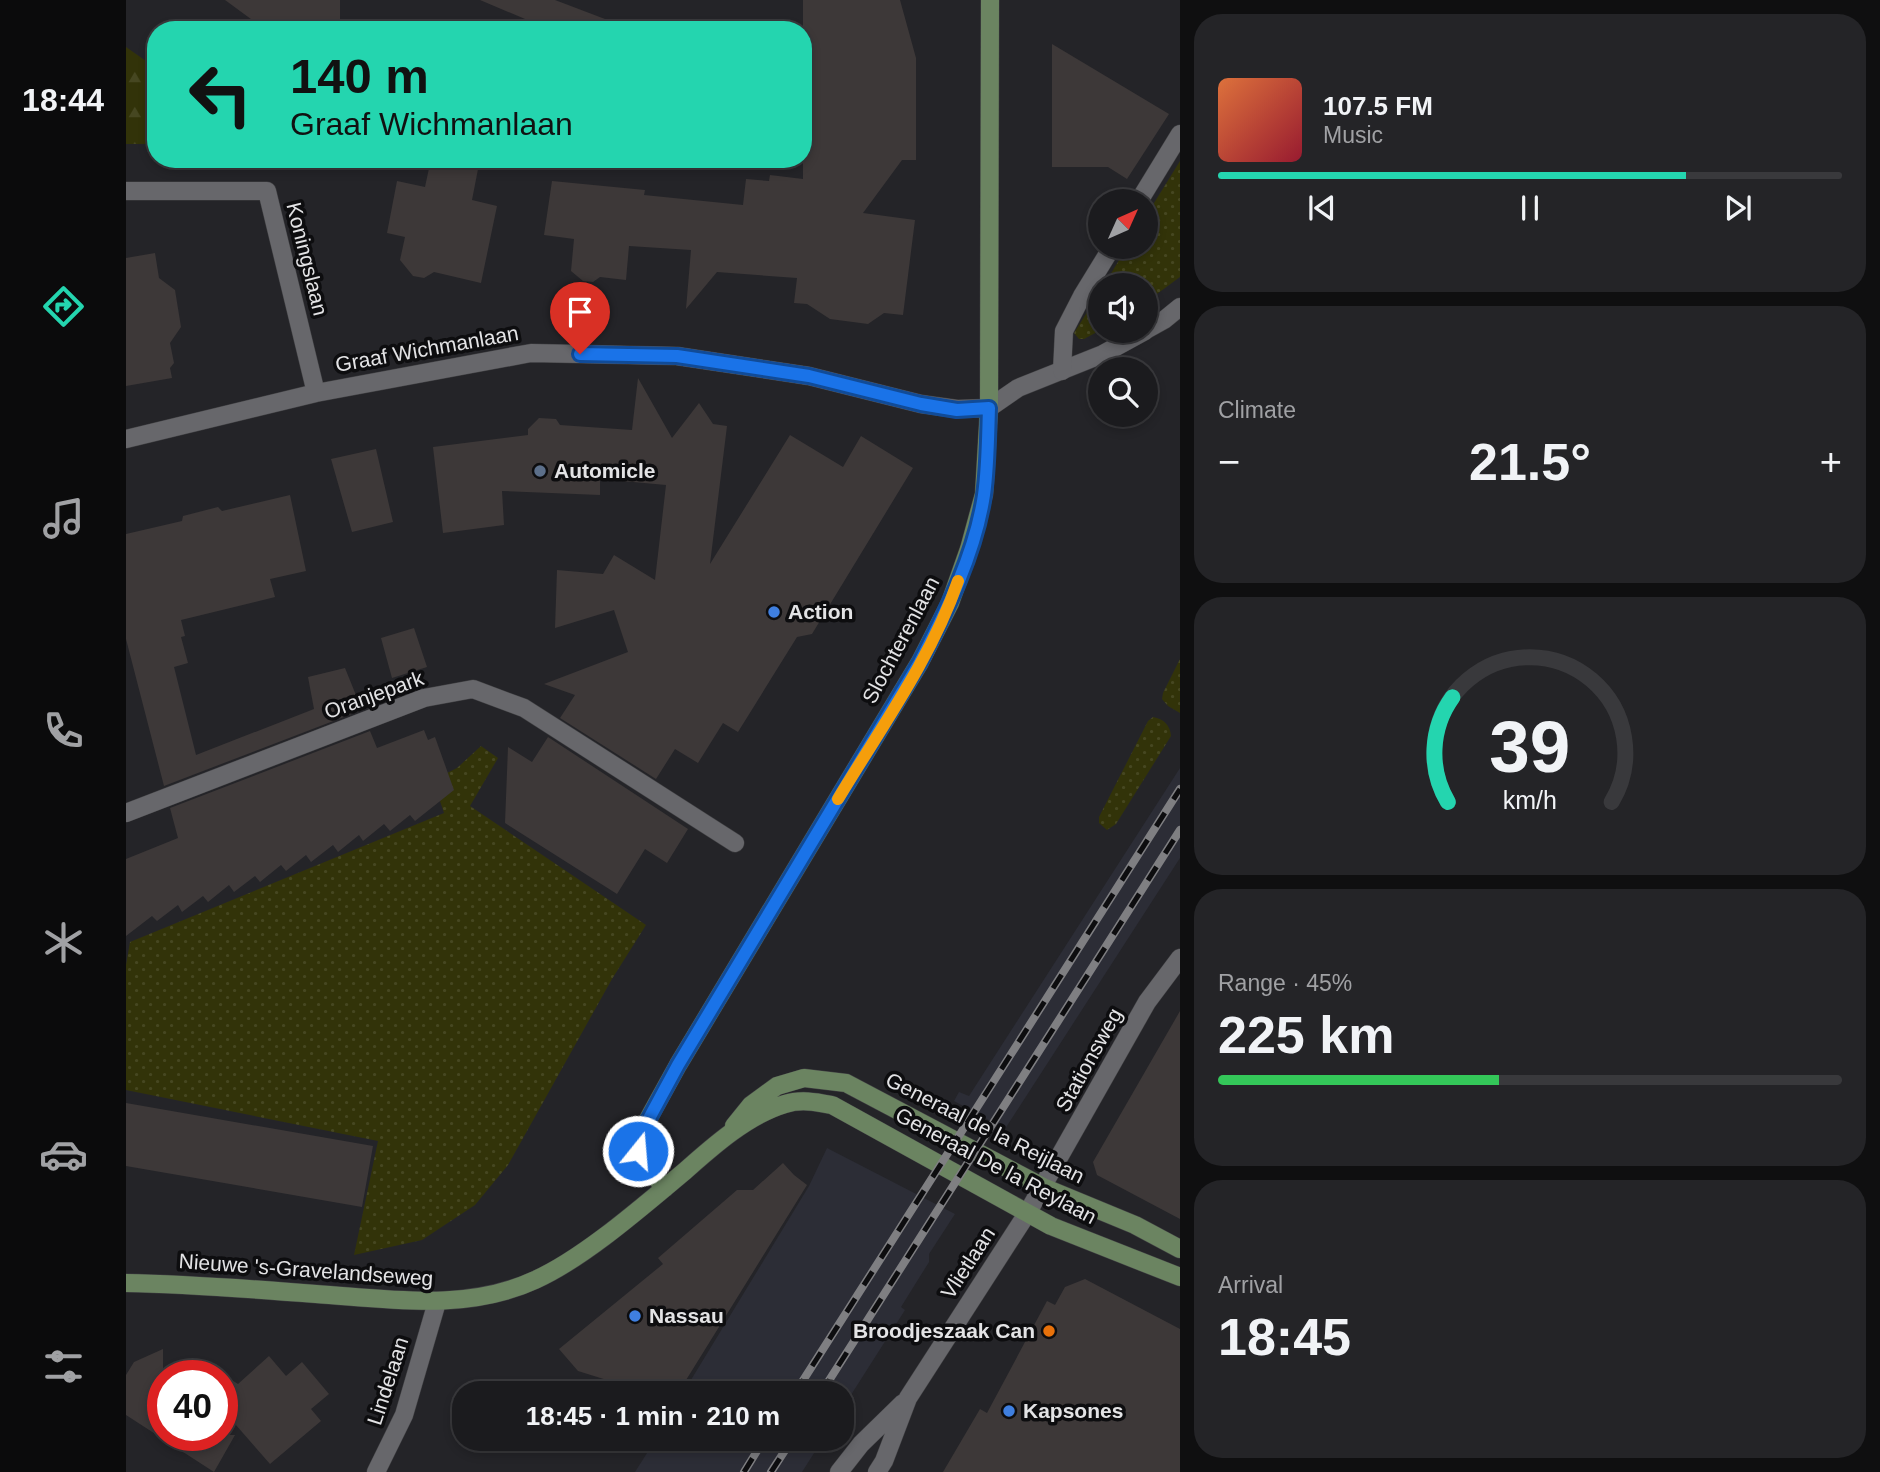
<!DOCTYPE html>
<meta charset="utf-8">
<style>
body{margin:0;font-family:Arial,sans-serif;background:#242427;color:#f1f3f6;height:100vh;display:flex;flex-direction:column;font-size:26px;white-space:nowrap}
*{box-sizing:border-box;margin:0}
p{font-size:23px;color:#a0a1a4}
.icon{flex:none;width:38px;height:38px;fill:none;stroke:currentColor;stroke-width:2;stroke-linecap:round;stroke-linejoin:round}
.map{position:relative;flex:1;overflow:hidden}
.side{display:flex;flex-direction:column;gap:14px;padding:14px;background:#0f0f10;width:700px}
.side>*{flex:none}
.guide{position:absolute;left:21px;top:21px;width:665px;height:147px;border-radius:28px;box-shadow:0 4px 10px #0003,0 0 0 2px #39393c;background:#24d5af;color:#111;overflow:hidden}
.needle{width:46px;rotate:45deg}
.controls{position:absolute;left:962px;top:189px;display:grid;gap:14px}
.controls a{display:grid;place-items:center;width:70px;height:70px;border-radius:50%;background:#1b1b1e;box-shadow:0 4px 10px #0003,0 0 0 2px #39393c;font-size:35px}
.speed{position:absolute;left:21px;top:1360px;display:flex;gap:14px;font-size:35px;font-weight:700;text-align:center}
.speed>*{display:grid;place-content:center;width:91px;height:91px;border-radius:50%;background:#1b1b1e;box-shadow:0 4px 10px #0003,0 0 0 2px #39393c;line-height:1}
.speed .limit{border:10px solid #d22;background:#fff;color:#111}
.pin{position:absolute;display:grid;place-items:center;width:60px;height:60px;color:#fff;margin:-72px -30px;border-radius:50% 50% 50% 0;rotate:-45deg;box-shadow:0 0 7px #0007}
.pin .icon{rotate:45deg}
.me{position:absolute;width:77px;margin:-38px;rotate:17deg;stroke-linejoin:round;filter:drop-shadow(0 0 5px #0008)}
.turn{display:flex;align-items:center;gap:24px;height:147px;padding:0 28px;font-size:32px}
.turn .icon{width:91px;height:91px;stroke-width:2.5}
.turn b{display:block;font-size:49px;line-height:60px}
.big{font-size:52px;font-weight:700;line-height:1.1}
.side .widget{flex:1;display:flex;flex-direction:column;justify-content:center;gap:10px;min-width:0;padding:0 24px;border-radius:28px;background:#242427}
.side .dial{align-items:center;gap:0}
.dial svg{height:182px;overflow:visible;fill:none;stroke:#39393c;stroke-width:7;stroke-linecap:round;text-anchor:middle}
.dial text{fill:#f1f3f6;stroke:none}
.song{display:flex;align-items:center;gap:21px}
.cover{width:84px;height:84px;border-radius:10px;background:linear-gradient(135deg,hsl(20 70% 55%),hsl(350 70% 35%))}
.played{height:7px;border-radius:4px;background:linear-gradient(90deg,#24d5af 75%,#39393c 75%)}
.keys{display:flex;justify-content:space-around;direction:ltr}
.heat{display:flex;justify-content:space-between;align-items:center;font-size:38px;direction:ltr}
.charge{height:10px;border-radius:5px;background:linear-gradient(90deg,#34c759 45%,#39393c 0)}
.trip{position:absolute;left:326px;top:1381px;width:402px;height:70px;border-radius:28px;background:#1b1b1e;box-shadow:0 4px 10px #0003,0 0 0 2px #39393c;font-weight:700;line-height:70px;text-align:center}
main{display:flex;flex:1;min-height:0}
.dock{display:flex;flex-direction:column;width:126px;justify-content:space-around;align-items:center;background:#0b0b0c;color:#a0a1a4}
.dock .icon{width:49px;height:49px}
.dock .on{color:#24d5af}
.dock b{font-size:32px;color:#f1f3f6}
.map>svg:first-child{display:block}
.built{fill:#2c2d36}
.grass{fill:url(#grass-dots)}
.forest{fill:url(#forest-firs)}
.building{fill:#3d3838}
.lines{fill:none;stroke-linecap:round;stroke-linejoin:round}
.lane-casing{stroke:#404043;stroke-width:19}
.street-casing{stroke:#404043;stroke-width:19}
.secondary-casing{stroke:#404043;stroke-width:19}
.lane{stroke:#67676b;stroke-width:18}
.street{stroke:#67676b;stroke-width:18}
.secondary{stroke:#6b8461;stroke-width:18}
.rail-casing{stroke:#7f7f82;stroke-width:8}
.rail{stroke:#0d0d0f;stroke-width:5;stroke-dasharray:16;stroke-linecap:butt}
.route-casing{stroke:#114b97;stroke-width:18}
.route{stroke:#1a73e8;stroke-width:12}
.slow{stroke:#f59e0b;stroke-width:12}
.service-dot{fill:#5c6f8a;stroke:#0d0d0f;stroke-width:2.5}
.shop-dot{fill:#3f7fe0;stroke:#0d0d0f;stroke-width:2.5}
.food-dot{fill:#e8710a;stroke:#0d0d0f;stroke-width:2.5}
.labels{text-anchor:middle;stroke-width:7;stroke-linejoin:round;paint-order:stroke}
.street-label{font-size:21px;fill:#e3e3e5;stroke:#0d0d0f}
.poi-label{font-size:21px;font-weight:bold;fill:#e3e3e5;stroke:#0d0d0f;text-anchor:start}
</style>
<main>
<nav class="dock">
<b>18:44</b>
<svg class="icon on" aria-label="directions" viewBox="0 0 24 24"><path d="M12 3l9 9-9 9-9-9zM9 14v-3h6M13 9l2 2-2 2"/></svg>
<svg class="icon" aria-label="music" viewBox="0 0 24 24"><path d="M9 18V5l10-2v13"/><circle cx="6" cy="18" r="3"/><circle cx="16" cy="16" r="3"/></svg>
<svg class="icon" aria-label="phone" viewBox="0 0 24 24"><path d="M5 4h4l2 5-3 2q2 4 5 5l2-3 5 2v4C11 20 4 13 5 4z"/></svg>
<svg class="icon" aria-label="climate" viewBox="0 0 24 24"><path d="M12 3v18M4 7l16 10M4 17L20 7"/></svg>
<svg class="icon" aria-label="car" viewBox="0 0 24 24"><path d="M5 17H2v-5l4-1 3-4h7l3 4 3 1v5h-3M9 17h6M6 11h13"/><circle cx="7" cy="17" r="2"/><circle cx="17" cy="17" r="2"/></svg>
<svg class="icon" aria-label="filters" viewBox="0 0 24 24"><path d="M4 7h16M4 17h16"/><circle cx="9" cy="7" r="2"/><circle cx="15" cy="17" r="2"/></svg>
</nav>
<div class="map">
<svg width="1054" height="1472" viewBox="0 0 1054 1472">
<defs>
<pattern id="grass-dots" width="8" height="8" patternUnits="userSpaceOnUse" patternTransform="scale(1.75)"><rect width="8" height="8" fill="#323309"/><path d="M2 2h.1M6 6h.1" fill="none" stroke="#464721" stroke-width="1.8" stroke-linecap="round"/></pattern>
<pattern id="forest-firs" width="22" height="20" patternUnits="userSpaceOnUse" patternTransform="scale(1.75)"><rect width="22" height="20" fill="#323309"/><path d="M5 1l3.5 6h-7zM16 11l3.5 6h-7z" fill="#464721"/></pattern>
</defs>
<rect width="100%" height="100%" fill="#242428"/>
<path class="built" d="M1054 768V858L879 1129 828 1101 833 1092 843 1096Z
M701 1148 829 1214 803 1254V1262L775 1307 779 1310 716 1409V1393H557L683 1186Z
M530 1439V1438L697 1439 676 1472H509Z"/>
<path class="grass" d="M1054 161V277L1020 302V285H978L1001 247H1020V216Z
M975 290V330L958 339H953L948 333Z
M1054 659V713L1042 706 1036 699 1037 693Z
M1027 717C1038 719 1044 725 1045 736L990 824 981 830 973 823V817L1022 721Z
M355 746 372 758 344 806 520 925 486 979 382 1165 349 1205 296 1240 228 1255 252 1141 0 1090V965L4 942 318 813 307 780 331 768Z"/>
<path class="forest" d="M0 47 30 68V144H0Z"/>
<path class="building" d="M99 0H214V30H140Z
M354 0H429L500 27 499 30H425Z
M677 0H774L790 58V160H776L737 213 789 220 777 315 758 313 742 324 704 319 681 304 668 303 671 278 591 272 560 309 565 250 503 246 500 280 474 277 467 282 457 281 445 271 448 239 418 235 426 181 519 190 518 195 617 205 620 179 643 181 644 175 677 179Z
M926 44 1043 114 1001 179 982 167H926Z
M305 159H327L353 164 346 200 371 206 355 283 308 272 298 278 287 276 274 260 279 237 261 233 271 181 299 187Z
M29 253 33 278 49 290 55 327 44 343 48 363 44 368 46 378 0 386V258Z
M512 378 546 438 573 403 587 424 601 426 584 564 664 435 717 467 735 436 787 468 686 634 671 637 612 732 597 723 572 763 549 749 530 779 434 718 449 695 418 684 502 652 488 610 429 628 431 570 477 574 488 555 529 580 540 485 474 479V495L376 491 378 525 317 533 307 447 402 435V429L413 418 430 419 434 425 506 430Z
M250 449 267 522 226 532 205 459Z
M164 495 180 571 144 579 149 597 55 620 59 636 55 637 62 663 48 667 70 755 188 709 182 677 219 668 236 710 38 786 0 639V534L56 521 57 516 92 507 96 511Z
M288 628 301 667 266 678 255 638Z
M298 730 302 740 309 737 328 790 289 821 284 815 264 831 258 824 237 841 233 835 212 852 207 845 185 862 180 855 160 871 155 865 134 882 129 876 108 892 103 885 82 902 77 896 56 912 52 905 31 921 26 916 0 936V859L52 838 44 808 244 731 251 748Z
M422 737 562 829 541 863 519 849 491 894 379 823 382 747 406 762Z
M1054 1011V1219L971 1175 967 1162Z
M0 1103 247 1146 236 1207 0 1166Z
M657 1163 668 1175 681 1185 552 1393H481L484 1381 452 1371 433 1349 537 1264 532 1258 611 1190H627Z
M959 1279 1054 1329V1472H817L854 1409 861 1413 921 1301 929 1305 939 1287Z
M37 1349V1435H109L88 1472 0 1415V1375L8 1362Z
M143 1356 160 1376 176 1362 203 1394 185 1409 195 1421 144 1464 96 1409V1374L112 1384Z"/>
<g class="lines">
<g class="lane-casing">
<path id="lane" d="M1020 330 1038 320 1054 307
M863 408 892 388 977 354 1019 331
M0 813 298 698 347 689 398 708 609 843"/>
</g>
<g class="street-casing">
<path id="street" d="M0 191H141L190 393
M1013 201 1054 134
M936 371 938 331 956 296 986 247
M0 439 190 393 405 353 551 356 683 376 795 404 831 409 863 408
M250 1472 278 1415 311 1302
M713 1472 735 1444 777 1403
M751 1472 758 1461 782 1398 902 1212 1021 1002 1054 958"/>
</g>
<g class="secondary-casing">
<path id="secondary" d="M608 1126 625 1105 651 1086 678 1078 720 1083 917 1187 1009 1225 1054 1249
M539 1188 518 1164 512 1151 513 1137 520 1123 552 1065 794 662 824 603 843 549 858 494 863 408 864 0
M0 1283C64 1284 127 1289 190 1294 263 1299 340 1312 409 1280 458 1258 517 1206 559 1171 587 1146 622 1115 659 1104 675 1099 690 1102 706 1105L925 1226 1054 1277"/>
</g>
<use href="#lane" class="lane"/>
<use href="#street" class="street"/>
<use href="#secondary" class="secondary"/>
<g class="rail-casing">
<path id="rail" d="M669 1393 1054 789
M695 1393 1054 830
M618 1472 639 1438
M645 1472 667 1438"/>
</g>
<use href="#rail" class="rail"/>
</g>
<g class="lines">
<g class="route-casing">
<path id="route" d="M454 354 551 356 683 376 795 404 831 410 863 408C862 436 862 467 858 495 849 554 821 610 794 662L552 1065 513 1137 512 1151"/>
</g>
<use href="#route" class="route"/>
<path class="slow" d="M712 799C754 729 805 659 832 581"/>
</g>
<circle class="service-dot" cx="414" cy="471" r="7"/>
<g class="shop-dot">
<circle cx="648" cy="612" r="7"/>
<circle cx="509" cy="1316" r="7"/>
<circle cx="883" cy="1411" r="7"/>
</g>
<circle class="food-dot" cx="923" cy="1331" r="7"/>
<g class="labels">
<g class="street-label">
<text transform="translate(181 259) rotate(76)" y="7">Koningslaan</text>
<text transform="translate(301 349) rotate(-10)" y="7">Graaf Wichmanlaan</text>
<text transform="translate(775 640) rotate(-62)" y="7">Slochterenlaan</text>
<text transform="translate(248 695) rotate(-20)" y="7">Oranjepark</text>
<text transform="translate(963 1060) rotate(-61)" y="7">Stationsweg</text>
<text transform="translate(859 1128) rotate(27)" y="7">Generaal de la Reijlaan</text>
<text transform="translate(870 1166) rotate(28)" y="7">Generaal De la Reylaan</text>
<text transform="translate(842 1263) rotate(-57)" y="7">Vlietlaan</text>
<text transform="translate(180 1270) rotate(4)" y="7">Nieuwe 's-Gravelandseweg</text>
<text transform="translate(262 1381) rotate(-72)" y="7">Lindelaan</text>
</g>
<g class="poi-label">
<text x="428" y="478">Automicle</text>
<text x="662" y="619">Action</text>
<text x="523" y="1323">Nassau</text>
<text x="909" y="1338" text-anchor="end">Broodjeszaak Can</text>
<text x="897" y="1418">Kapsones</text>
</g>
</g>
</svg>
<div class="controls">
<a><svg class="needle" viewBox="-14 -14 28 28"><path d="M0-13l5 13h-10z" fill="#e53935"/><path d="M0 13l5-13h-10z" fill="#a0a1a4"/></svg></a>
<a><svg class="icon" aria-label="sound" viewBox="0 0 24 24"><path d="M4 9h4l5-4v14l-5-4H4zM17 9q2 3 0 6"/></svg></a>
<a><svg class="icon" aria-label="search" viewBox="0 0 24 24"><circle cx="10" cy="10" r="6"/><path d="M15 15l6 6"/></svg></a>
</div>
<div class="speed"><div class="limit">40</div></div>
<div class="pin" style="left:454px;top:354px;background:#d93025"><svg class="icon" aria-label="arrive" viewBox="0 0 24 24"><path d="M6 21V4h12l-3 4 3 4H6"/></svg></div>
<svg class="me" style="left:512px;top:1151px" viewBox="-20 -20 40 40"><circle r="17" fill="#1a73e8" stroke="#fff" stroke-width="3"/><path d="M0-11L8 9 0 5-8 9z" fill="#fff"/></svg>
<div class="trip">18:45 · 1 min · 210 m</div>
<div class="guide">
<div class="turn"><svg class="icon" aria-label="left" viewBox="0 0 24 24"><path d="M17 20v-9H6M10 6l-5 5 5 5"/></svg><div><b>140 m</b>Graaf Wichmanlaan</div></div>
</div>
</div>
<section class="side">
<div class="widget">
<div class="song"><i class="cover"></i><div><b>107.5 FM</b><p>Music</p></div></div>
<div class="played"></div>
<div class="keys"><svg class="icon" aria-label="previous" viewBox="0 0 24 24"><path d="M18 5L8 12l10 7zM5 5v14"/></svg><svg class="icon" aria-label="pause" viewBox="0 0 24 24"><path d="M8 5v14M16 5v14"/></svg><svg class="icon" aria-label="next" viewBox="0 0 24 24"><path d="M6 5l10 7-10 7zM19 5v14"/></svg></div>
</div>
<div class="widget"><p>Climate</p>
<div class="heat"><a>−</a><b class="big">21.5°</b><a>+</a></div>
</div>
<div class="widget dial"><svg viewBox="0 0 100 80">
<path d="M14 69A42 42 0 1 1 86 69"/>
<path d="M14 69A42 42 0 0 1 16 23" stroke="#24d5af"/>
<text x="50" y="56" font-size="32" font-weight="700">39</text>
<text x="50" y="72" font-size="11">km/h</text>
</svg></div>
<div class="widget"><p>Range · 45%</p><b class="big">225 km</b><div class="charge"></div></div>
<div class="widget"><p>Arrival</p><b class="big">18:45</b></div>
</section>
</main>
